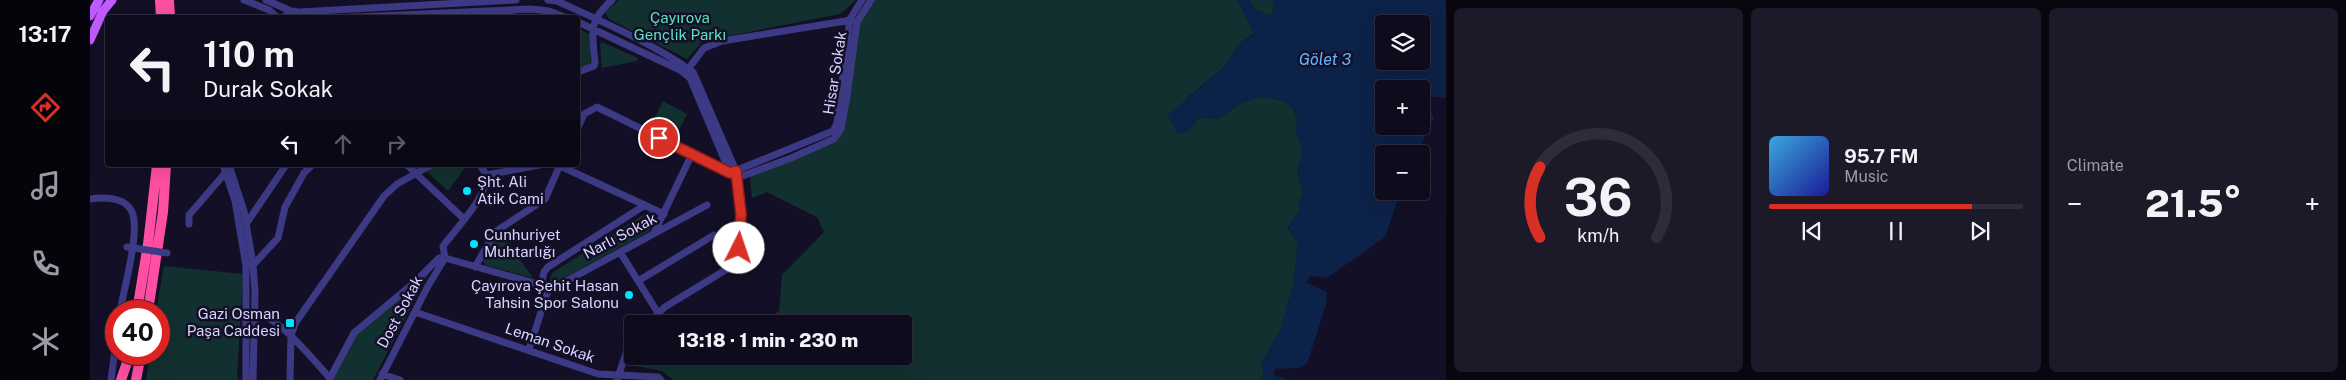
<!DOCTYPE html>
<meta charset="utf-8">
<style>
body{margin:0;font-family:"Public Sans",sans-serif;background:#1c1929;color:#f1f3f6;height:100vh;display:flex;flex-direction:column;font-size:19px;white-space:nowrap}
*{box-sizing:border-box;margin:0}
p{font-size:16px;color:#9b9ba3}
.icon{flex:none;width:28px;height:28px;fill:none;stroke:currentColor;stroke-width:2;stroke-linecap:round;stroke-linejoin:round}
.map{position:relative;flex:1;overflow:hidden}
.panel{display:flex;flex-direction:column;gap:8px;padding:8px;background:#08060f;width:900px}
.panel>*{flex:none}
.guide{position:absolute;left:15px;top:15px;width:475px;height:152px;border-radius:5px;box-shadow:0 5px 20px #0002,0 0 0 1px #2e2b3b;background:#0e0b1c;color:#f1f3f6;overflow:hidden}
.fabs{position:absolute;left:1285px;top:15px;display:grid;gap:10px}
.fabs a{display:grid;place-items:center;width:55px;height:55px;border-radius:5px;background:#0e0b1c;box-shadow:0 5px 20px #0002,0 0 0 1px #2e2b3b;font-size:25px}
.speed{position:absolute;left:15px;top:300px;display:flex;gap:10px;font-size:25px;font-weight:700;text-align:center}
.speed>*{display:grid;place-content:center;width:65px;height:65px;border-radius:50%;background:#0e0b1c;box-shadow:0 5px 20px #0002,0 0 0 1px #2e2b3b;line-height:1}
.speed .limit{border:8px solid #d22;background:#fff;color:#111}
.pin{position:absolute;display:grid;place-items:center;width:42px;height:42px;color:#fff;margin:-21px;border:2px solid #fff;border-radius:50%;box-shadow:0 1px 5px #0007}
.me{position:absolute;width:55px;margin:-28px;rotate:4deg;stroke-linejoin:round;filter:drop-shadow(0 0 4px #0008)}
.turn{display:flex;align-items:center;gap:18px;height:105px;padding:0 15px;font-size:22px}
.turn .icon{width:65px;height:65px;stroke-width:2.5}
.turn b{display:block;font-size:35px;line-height:42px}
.lanes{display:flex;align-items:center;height:48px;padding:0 15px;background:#0003;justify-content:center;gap:25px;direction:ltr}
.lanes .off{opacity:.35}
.big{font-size:38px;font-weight:800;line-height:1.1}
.panel .tile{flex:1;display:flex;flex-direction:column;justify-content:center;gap:8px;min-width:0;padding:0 18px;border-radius:8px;background:#1c1929}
.panel .dial{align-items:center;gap:0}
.dial svg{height:130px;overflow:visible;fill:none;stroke:#2e2b3b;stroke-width:7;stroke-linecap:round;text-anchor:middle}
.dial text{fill:#f1f3f6;stroke:none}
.song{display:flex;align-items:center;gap:15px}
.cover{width:60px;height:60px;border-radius:8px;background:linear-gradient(135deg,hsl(200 70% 55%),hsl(240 70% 35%))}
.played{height:5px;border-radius:2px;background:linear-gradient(90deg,#d93025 80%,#2e2b3b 80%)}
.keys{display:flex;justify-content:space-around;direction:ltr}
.heat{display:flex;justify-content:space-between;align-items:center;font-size:28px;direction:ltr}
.panel .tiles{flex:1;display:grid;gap:8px;grid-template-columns:repeat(3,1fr)}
.trip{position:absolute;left:534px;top:315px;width:288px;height:50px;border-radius:5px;background:#0e0b1c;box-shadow:0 5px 20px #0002,0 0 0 1px #2e2b3b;font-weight:800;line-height:50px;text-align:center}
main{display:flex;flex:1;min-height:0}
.dock{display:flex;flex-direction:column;width:90px;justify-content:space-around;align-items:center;background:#06040b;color:#9b9ba3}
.dock .icon{width:35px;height:35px}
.dock .active{color:#d93025}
.dock b{font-size:22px;color:#f1f3f6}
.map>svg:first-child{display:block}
.green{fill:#12302f}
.water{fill:#0c2248;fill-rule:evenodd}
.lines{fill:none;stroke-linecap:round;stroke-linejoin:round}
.minor{stroke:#3d3a85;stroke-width:7}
.major{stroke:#c25bff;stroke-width:9}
.highway{stroke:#ff4fa3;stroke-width:10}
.minor-bridge{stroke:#3d3a85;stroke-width:7}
.route-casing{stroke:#8d1f18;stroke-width:12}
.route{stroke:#d93025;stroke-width:9}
.poi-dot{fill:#00e5ff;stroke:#130f26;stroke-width:2}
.labels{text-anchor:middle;stroke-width:5;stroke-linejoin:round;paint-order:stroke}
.park-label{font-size:15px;fill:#5fe0c0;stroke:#130f26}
.street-label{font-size:15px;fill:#d9d4ff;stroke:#130f26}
.poi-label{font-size:15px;fill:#d9d4ff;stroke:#130f26;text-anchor:start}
.water-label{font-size:16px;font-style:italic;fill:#62b6ff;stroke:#130f26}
</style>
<main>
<nav class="dock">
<b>13:17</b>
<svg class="icon active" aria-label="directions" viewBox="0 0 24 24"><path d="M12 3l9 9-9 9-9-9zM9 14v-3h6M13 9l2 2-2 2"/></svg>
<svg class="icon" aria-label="music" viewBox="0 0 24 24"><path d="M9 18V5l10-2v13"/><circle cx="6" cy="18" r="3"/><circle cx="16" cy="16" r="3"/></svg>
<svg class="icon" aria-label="phone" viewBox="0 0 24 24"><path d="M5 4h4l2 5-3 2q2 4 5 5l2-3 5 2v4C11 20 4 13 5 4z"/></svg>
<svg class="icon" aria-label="climate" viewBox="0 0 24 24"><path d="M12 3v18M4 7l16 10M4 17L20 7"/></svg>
</nav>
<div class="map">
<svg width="1356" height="380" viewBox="0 0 1356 380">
<rect width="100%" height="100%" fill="#130f26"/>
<path class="green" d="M529 0H766L750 14 613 41 597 59 519 19 515 12Z
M780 0H1148L1164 33 1148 45 1135 66 1096 99 1099 130 1109 117 1129 119 1149 104 1167 98H1181L1195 102 1203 108 1207 119 1206 132 1212 146V156L1207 169 1213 193 1208 205 1210 210 1198 228 1208 243 1203 287 1190 331 1171 364 1174 373 1170 380H583L572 371 545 366 541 358H538L539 351 542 346V356H812V324H678L689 310 692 275 734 232 727 217 677 192 662 198 660 176 744 139 767 21Z
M1160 0H1182L1184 6 1182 16 1165 10Z
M488 28 499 34 501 65 488 68Z
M512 42 548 58 547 61 512 68 510 44Z
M573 101 597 114 585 138 561 125Z
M346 165H377L358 191 336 171Z
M559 211 565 214 562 228 558 232 463 284H459L462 273Z
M411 233 443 278 395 265 393 261 408 234Z
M74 266 153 274 147 376 149 380H56L60 354H69V311H66Z
M339 273 283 380H243L265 335Z"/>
<path class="water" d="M1148 0H1160L1165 10 1182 16 1184 6 1182 0H1356V98L1335 96 1344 118 1327 154H1294V191H1311L1295 237 1237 278 1221 276 1216 282 1237 292 1236 305 1217 364 1209 368 1185 369 1183 375 1199 380H1170L1174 373 1171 364 1190 331 1203 287 1208 243 1198 227 1210 210 1208 206 1213 193 1207 169 1212 156V146L1206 132 1207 119 1203 108 1195 102 1181 98H1167L1149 104 1129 119 1109 117 1099 130 1093 134 1087 133 1077 116 1135 66 1148 45 1164 34ZM1294 24H1331V61H1294ZM1294 89H1331V126H1294Z"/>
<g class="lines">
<path class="minor" d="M154 0 179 10 188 18
M176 0 201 11
M458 0 467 1C513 22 562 43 603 72L646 171 651 214 649 248 642 266 575 307 557 324
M209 12 426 0
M193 18 198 13 205 11 214 18
M244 18 441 9 459 11 477 18
M410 18 423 11
M488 22 590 70 600 78 640 173
M488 72 504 66 505 62C502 32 498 21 522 0
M596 72 614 48 632 41 762 20
M488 127 494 114 507 107 641 173
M133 165 145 201 156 266V380
M139 165 154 211 163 265 165 292 163 380
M317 165 374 219
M470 166 574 214
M640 173 743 131 747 123 760 19 772 0
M396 175 449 165
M647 178 701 158 744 139 751 129 757 96 767 22 781 0
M0 199C15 197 38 197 43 215 49 236 34 289 30 311
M99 224V215L137 171
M156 224 196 165
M564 233 602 154
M530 252 568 313
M355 258 353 246C364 231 399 195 396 176 395 172 392 168 390 165
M163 265 188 238 195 207 214 173 222 165
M385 267 405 232 455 199 470 165
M548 281 624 235
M451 285 454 272 458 267 555 205
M325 312 508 374 568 377 571 380
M164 313C187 314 224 361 240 378
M439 349 458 291 617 205
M292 374 310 380
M21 380 26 342
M200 380 201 335 206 322 294 196 307 184 341 165
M239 380 264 333 325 282 349 258H355L451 285 458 291
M290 380 338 286 355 258
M527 380 537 350 542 343"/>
<path class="major" d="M0 16 9 0
M0 40 13 11 22 0"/>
<path class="highway" d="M70 0 71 18
M79 0 80 18
M47 311 58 244 67 165
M58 311 73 212 76 165
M31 380 40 354
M46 380 51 354"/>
<path class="minor-bridge" d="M37 247 77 253"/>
</g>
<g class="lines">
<g class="route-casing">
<path id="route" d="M569 138 640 173 646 171 651 214 649 248"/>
</g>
<use href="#route" class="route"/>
</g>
<g class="poi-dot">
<circle cx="377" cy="191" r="5"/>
<circle cx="384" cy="244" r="5"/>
<circle cx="539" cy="295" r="5"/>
<rect x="195" y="318" width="10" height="10" rx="2.5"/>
</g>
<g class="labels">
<g class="park-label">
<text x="590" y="23">Çayırova<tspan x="590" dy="17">Gençlik Parkı</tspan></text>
</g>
<g class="street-label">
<text transform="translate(745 73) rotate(-81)" y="5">Hisar Sokak</text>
<text transform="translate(530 236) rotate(-28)" y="5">Narlı Sokak</text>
<text transform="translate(310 312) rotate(-62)" y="5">Dost Sokak</text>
<text transform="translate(460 343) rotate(19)" y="5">Leman Sokak</text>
</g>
<g class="poi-label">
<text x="387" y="187">Şht. Ali<tspan x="387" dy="17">Atik Cami</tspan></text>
<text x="394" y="240">Cunhuriyet<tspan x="394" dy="17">Muhtarlığı</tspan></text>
<text x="529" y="291" text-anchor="end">Çayırova Şehit Hasan<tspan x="529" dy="17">Tahsin Spor Salonu</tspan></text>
<text x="190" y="319" text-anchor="end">Gazi Osman<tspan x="190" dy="17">Paşa Caddesi</tspan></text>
</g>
<g class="water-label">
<text x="1235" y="65">Gölet 3</text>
</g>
</g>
</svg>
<div class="fabs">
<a><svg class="icon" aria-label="layers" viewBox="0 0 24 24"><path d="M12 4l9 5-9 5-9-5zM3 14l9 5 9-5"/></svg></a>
<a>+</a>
<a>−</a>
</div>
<div class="speed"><div class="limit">40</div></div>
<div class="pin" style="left:569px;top:138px;background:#d93025"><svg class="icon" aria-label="arrive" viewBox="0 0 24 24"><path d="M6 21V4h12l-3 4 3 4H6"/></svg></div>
<svg class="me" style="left:649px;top:248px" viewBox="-20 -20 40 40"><circle r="19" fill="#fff"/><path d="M0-13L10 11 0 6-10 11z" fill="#d93025"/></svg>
<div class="trip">13:18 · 1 min · 230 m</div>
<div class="guide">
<div class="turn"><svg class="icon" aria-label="left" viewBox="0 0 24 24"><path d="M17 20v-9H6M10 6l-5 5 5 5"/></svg><div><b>110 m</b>Durak Sokak</div></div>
<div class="lanes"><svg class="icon" aria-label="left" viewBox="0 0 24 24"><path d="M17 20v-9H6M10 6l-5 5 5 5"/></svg><svg class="icon off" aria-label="ahead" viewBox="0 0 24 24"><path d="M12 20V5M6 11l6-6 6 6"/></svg><svg class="icon off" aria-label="right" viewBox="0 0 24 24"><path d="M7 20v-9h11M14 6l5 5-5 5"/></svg></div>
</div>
</div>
<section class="panel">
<div class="tiles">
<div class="tile dial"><svg viewBox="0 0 100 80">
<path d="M14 69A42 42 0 1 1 86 69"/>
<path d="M14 69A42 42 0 0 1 14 26" stroke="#d93025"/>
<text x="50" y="56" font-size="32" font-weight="700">36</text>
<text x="50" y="72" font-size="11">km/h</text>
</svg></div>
<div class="tile">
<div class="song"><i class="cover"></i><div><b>95.7 FM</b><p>Music</p></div></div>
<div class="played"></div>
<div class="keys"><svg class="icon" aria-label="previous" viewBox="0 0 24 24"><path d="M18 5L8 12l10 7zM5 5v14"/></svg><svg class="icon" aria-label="pause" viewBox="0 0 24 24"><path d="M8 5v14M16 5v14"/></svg><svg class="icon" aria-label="next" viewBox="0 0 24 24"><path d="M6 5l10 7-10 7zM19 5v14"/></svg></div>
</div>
<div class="tile"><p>Climate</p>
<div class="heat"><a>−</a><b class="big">21.5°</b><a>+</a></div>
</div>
</div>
</section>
</main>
